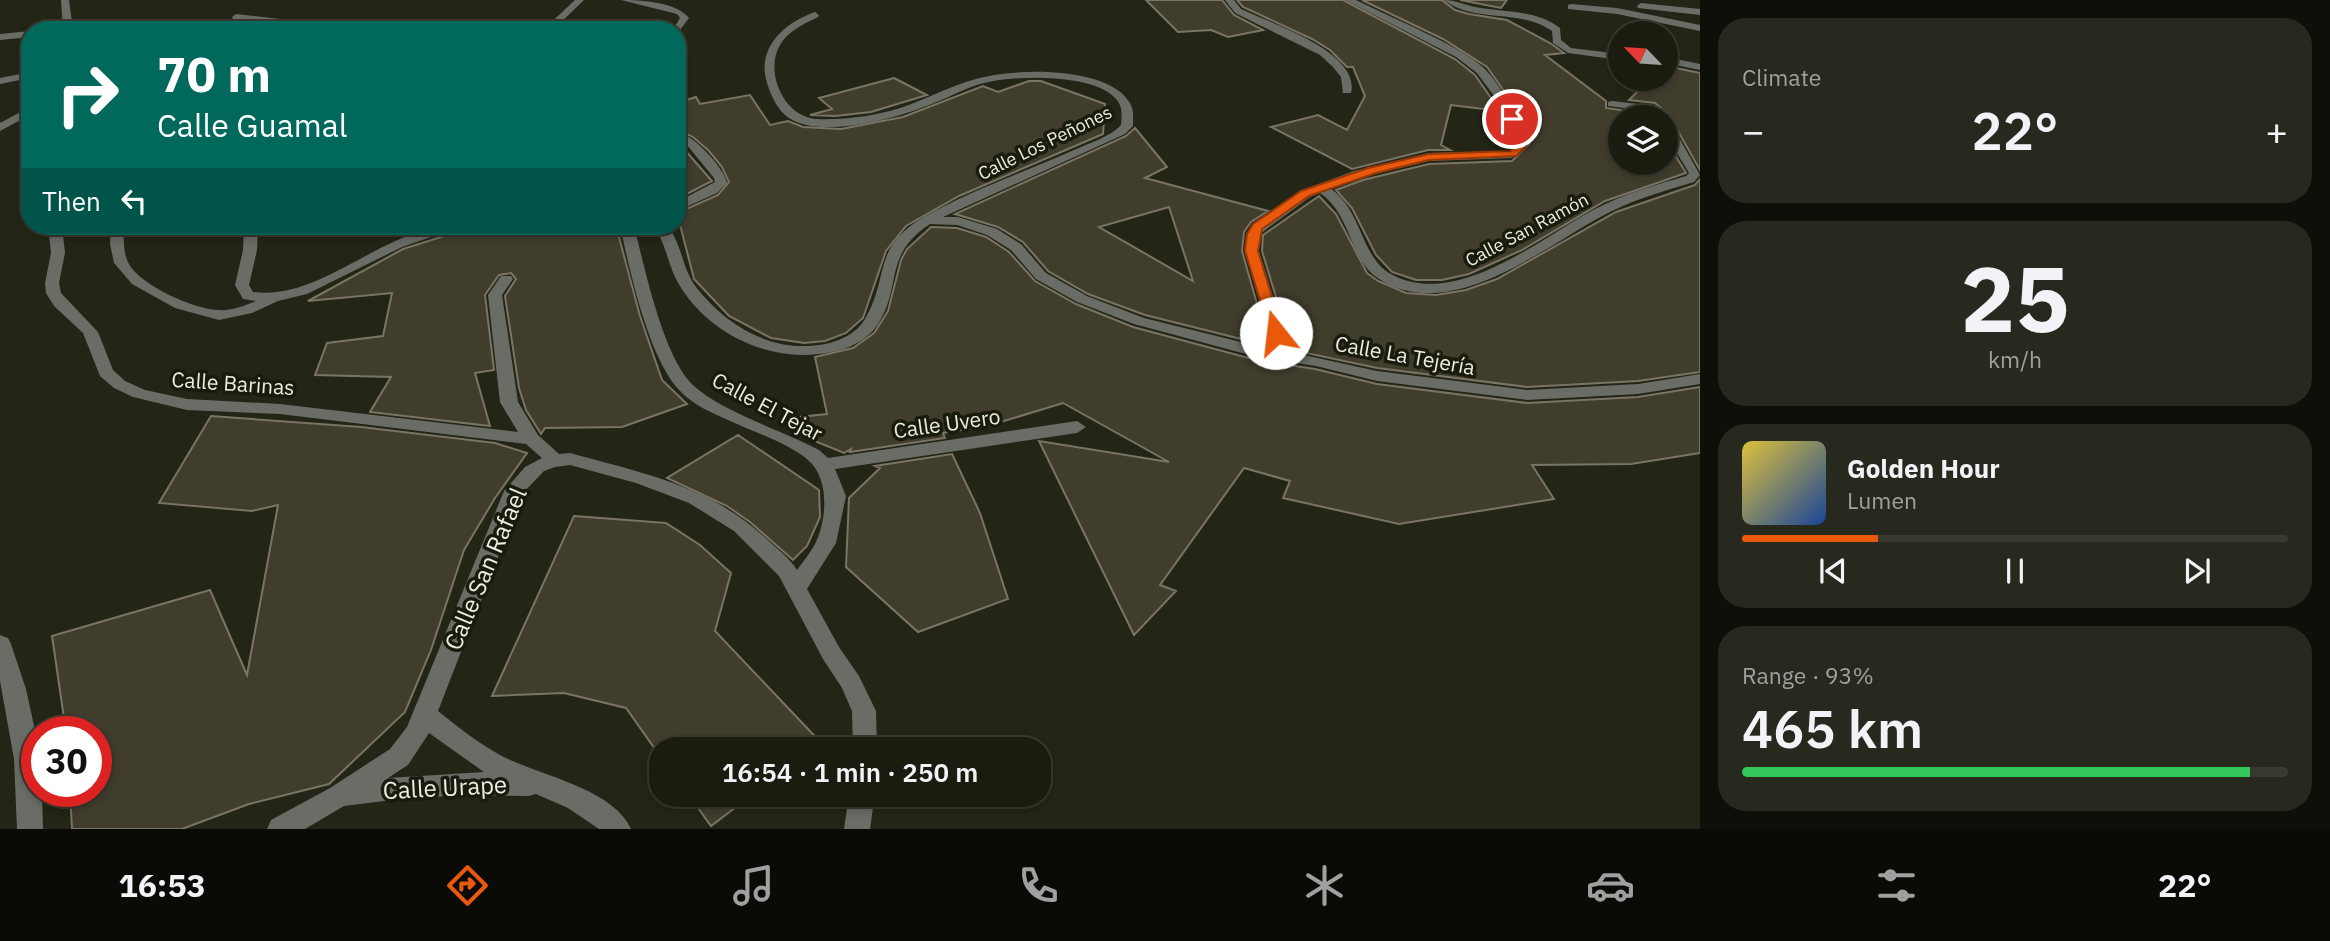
<!DOCTYPE html>
<meta charset="utf-8">
<style>
body{margin:0;font-family:"IBM Plex Sans",sans-serif;background:#27291e;color:#f1f3f6;height:100vh;display:flex;flex-direction:column;font-size:26px;white-space:nowrap}
*{box-sizing:border-box;margin:0}
p{font-size:23px;color:#9fa19f}
.icon{flex:none;width:38px;height:38px;fill:none;stroke:currentColor;stroke-width:2;stroke-linecap:round;stroke-linejoin:round}
.map{position:relative;flex:1;overflow:hidden}
.details{display:flex;flex-direction:column;gap:18px;padding:18px;background:#0e0f09;width:630px}
.details>*{flex:none}
.guide{position:absolute;left:21px;top:21px;width:665px;height:214px;border-radius:28px;box-shadow:0 4px 10px #0003,0 0 0 2px #383a30;background:#00695c;color:#fff;overflow:hidden}
.needle{width:46px;rotate:295deg}
.buttons{position:absolute;left:1608px;top:21px;display:grid;gap:14px}
.buttons a{display:grid;place-items:center;width:70px;height:70px;border-radius:50%;background:#1a1c10;box-shadow:0 4px 10px #0003,0 0 0 2px #383a30;font-size:35px}
.speed{position:absolute;left:21px;top:716px;display:flex;gap:14px;font-size:35px;font-weight:700;text-align:center}
.speed>*{display:grid;place-content:center;width:91px;height:91px;border-radius:50%;background:#1a1c10;box-shadow:0 4px 10px #0003,0 0 0 2px #383a30;line-height:1}
.speed .limit{border:10px solid #d22;background:#fff;color:#111}
.pin{position:absolute;display:grid;place-items:center;width:60px;height:60px;color:#fff;margin:-30px;border:4px solid #fff;border-radius:50%;box-shadow:0 2px 7px #0007}
.me{position:absolute;width:77px;margin:-38px;rotate:344deg;stroke-linejoin:round;filter:drop-shadow(0 0 5px #0008)}
.turn{display:flex;align-items:center;gap:24px;height:147px;padding:0 21px;font-size:32px}
.turn .icon{width:91px;height:91px;stroke-width:2.5}
.turn b{display:block;font-size:49px;line-height:60px}
.then{display:flex;align-items:center;height:66px;padding:0 21px;background:#0003;gap:14px;font-size:26px}
.big{font-size:52px;font-weight:600;line-height:1.1}
.details .tile{flex:1;display:flex;flex-direction:column;justify-content:center;gap:10px;min-width:0;padding:0 24px;border-radius:28px;background:#27291e}
.details .dial{align-items:center;gap:0}
.dial b{font-size:91px;line-height:1}
.song{display:flex;align-items:center;gap:21px}
.cover{width:84px;height:84px;border-radius:10px;background:linear-gradient(135deg,hsl(50 70% 55%),hsl(220 70% 35%))}
.played{height:7px;border-radius:4px;background:linear-gradient(90deg,#ea580c 25%,#383a30 25%)}
.keys{display:flex;justify-content:space-around;direction:ltr}
.heat{display:flex;justify-content:space-between;align-items:center;font-size:38px;direction:ltr}
.charge{height:10px;border-radius:5px;background:linear-gradient(90deg,#34c759 93%,#383a30 0)}
.trip{position:absolute;left:649px;top:737px;width:402px;height:70px;border-radius:28px;background:#1a1c10;box-shadow:0 4px 10px #0003,0 0 0 2px #383a30;font-weight:600;line-height:70px;text-align:center}
.menu{display:flex;height:112px;justify-content:space-around;align-items:center;background:#0a0b06;color:#9fa19f}
.menu .icon{width:49px;height:49px}
.menu .active{color:#ea580c}
.menu b{font-size:32px;color:#f1f3f6}
main{display:flex;flex:1;min-height:0}
.map>svg:first-child{display:block}
.building{fill:#413d2d;stroke:#797463;stroke-width:2;fill-rule:evenodd}
.lines{fill:none;stroke-linecap:round;stroke-linejoin:round}
.street{fill:#696d66;fill-rule:evenodd}
.route{fill:#ea580c;stroke:#983908;stroke-width:2}
.labels{text-anchor:middle;stroke-width:7;stroke-linejoin:round;paint-order:stroke}
.far-street-label{font-size:18px;fill:#ebece3;stroke:#191c0d}
.street-label{font-size:21px;fill:#ebece3;stroke:#191c0d}
.near-street-label{font-size:24px;fill:#ebece3;stroke:#191c0d}
</style>
<main>
<div class="map">
<svg width="1700" height="829" viewBox="0 0 1700 829">
<rect width="100%" height="100%" fill="#232516"/>
<path class="building" d="M1146 0H1222L1234 15 1263 30 1228 37 1211 30 1178 32Z
M1237 0H1343L1455 59 1475 75 1500 111 1451 105 1441 145 1450 150H1428L1352 169 1271 127 1318 115 1347 130 1365 96 1353 67H1347L1330 50 1312 39 1243 7Z
M1362 0H1442L1455 10 1469 14 1507 20 1550 43 1564 53 1545 55 1606 101V108L1648 114 1652 117H1620V163H1666V140L1686 173 1605 201 1522 250 1469 274 1442 280H1416L1392 272 1376 255 1352 208 1336 190 1363 180 1429 164 1512 161 1530 143 1524 124 1506 94 1487 67 1443 39Z
M1460 0H1507L1501 8Z
M1666 66 1700 73V170L1674 124 1667 120 1669 115 1655 103 1629 100 1650 79H1666Z
M894 78 927 95 871 112 835 116 810 115 832 109 819 98Z
M1029 81H1041L1105 104 1103 134 959 196 906 226 886 251 863 318 846 333 825 341 804 343 771 338 729 316 694 279 677 213 718 195 729 182 722 167 709 151 693 137 677 129V103L696 97 700 104 750 95 770 125 788 121 803 127 841 129 903 117 983 86 998 92Z
M1135 128 1167 167 1145 178 1268 211 1251 222 1244 232 1242 251 1269 346 1145 315 1088 294 1048 271 1023 242 998 227 955 214 1126 136ZM1169 207 1193 281 1099 227Z
M677 141 712 181 677 199Z
M1700 179V372L1638 381 1527 387 1377 368 1292 350 1262 251 1263 235 1319 196 1336 214 1367 273 1378 281 1406 293 1436 295 1466 290 1497 279 1616 212 1695 185Z
M476 226H616L640 316 662 380 687 404 622 427 545 428 541 434 526 410 519 388 505 296 516 279 511 273 499 275 485 295 494 370 475 373 490 426 370 412 391 377 315 375 327 343 383 336 392 293 308 301 403 249Z
M931 227 957 228 986 237 1009 252 1035 281 1076 304 1133 327 1256 360 1315 369 1377 384 1527 403 1638 397 1700 387V453L1631 464 1532 465 1554 499 1399 524 1283 498 1290 481 1244 468 1160 585 1176 591 1134 635 1039 441 1169 462 1063 403 991 425 943 433 945 438 850 452 851 449 844 453 800 435 799 417 827 414 815 357 853 348 874 333 888 311 901 260 907 249Z
M211 416 361 427 495 443 527 453 495 498 464 550 431 650 405 712 329 784 249 804 182 829H72L70 791H96V732H66L52 636 210 590 247 675 278 505 252 511 159 503Z
M738 435 819 490 820 517 807 546 793 560 750 522 727 506 667 478Z
M952 454 980 513 1008 599 918 632 846 567 849 498 880 468 875 466Z
M574 516 666 523 700 545 731 573 715 631 827 749H655L626 708 564 693 492 696Z
M688 794H753L711 826Z"/>
<g class="lines">
<path class="street" d="M61 0H69L73 30H63Z
M575 0H584L553 30H543Z
M621 0C641 0 677 2 689 18L677 34V30H673L680 18 677 14Z
M1225 0H1234L1241 9C1270 23 1361 52 1351 93H1343L1341 77 1333 67 1320 55 1235 13Z
M1345 0H1356C1389 17 1460 45 1485 69 1505 90 1516 118 1528 144L1512 158 1429 161 1362 177 1331 189C1362 210 1361 258 1391 274 1455 310 1541 238 1595 209 1624 194 1655 185 1686 176L1689 173 1666 135V122L1672 125 1700 175 1694 182C1664 191 1632 200 1604 215 1544 247 1450 325 1379 279 1349 260 1352 215 1320 193L1310 197 1260 234 1259 251 1290 352 1377 371 1527 390 1638 384 1700 374V384L1638 394 1527 400 1377 381 1316 366 1257 357 1134 324 1077 302 1036 279 1011 250 987 235 957 225 930 224C882 256 903 285 878 324 865 344 841 352 818 354 763 361 702 329 676 279 667 261 666 243 653 226H667L670 229C682 247 683 270 696 287 727 327 774 354 825 344 840 341 857 333 865 319 890 277 871 248 924 217 971 190 1025 172 1074 150 1089 143 1110 137 1121 125 1122 114 1123 104 1113 96 1089 74 1014 75 984 83 966 87 951 97 934 103 901 117 822 140 789 118 778 111 771 96 767 83 756 48 784 23 815 12L819 15 818 17C804 24 788 31 780 45 764 72 784 117 816 119 841 120 866 117 890 111 920 103 946 87 976 79 1012 68 1111 65 1131 105 1134 111 1133 120 1133 126L1125 134 943 217H958L997 229 1021 244 1046 273 1087 296 1144 318 1273 350 1245 251 1246 234 1253 224 1300 191 1354 171 1429 153 1509 151 1516 143 1500 104 1477 73 1456 57Z
M1444 0C1456 0 1464 5 1476 7 1506 13 1534 9 1560 28L1561 40 1571 48 1620 54V60L1568 53 1553 43 1552 31C1520 8 1475 24 1444 0Z
M1641 3 1700 9V15L1638 8 1637 6Z
M1571 4 1617 8 1700 25V31L1617 14 1568 9V5Z
M236 14 352 27 356 30H325L233 19 232 17Z
M30 31V37L0 40V34Z
M1666 57 1700 64V70L1666 63Z
M30 72V78L0 84V78Z
M1612 101 1655 106 1667 117H1656L1649 111 1608 106V102Z
M30 107V115L0 131V123Z
M677 131C693 135 724 167 727 183L717 193 677 211V202L715 182 714 178 682 139 677 138Z
M48 226H62L65 253 59 283 61 293 98 332 113 370 125 381 145 390 187 399 280 404 518 432 500 402 488 295 501 276H511L513 279 502 295 518 402 538 435 559 454 570 453C646 474 712 486 771 543 780 551 791 560 797 570 803 562 810 553 815 544 827 520 830 479 808 460 787 442 753 432 728 420 712 413 694 405 682 393 649 362 630 271 620 226H634C645 268 663 358 694 386 721 411 785 432 819 450L828 458 1077 421 1086 427 1077 433 835 469 846 496 836 543 807 589 839 647 859 676 876 711 877 749H853L852 711 842 688 823 659 779 576 734 531 689 503 636 483 570 465 555 467 544 471 523 493 438 711C458 727 478 743 500 755 537 775 613 788 631 829H599L568 808 536 794 529 796 460 795 392 800 344 806 305 829H267L271 820 330 788 390 749 407 727 504 491 525 467 542 458 526 444 280 414 187 410 133 397 114 388 100 376 83 333 54 306 46 293 45 283 51 253ZM429 733 484 772 388 778 408 765Z
M111 226H125C123 238 123 253 129 264 140 285 195 310 219 310 231 311 244 306 256 301L243 299 235 285 243 250 244 226H258L257 250 249 285 253 292C326 301 386 222 463 226L402 247 307 294 278 301 252 313 219 320 175 308 132 284 114 263 110 244Z
M0 635 8 638 11 644 26 689 36 735 37 791H42L43 829H17L14 759 0 681Z
M849 794H875L870 829H844Z"/>
</g>
<path class="route" d="M1509 116H1516L1528 140 1525 148 1516 156 1429 160 1376 173 1309 196 1262 229 1258 251 1283 333 1276 337 1271 336 1245 251 1247 234 1253 224 1301 191 1368 168 1429 154 1510 151 1517 140 1507 119Z"/>
<g class="labels">
<g class="far-street-label">
<text transform="translate(1045 143) rotate(-26)" y="6">Calle Los Peñones</text>
<text transform="translate(1527 230) rotate(-28)" y="6">Calle San Ramón</text>
</g>
<g class="street-label">
<text transform="translate(1405 356) rotate(10)" y="7">Calle La Tejería</text>
<text transform="translate(233 384) rotate(4)" y="7">Calle Barinas</text>
<text transform="translate(767 407) rotate(28)" y="7">Calle El Tejar</text>
<text transform="translate(947 424) rotate(-8)" y="7">Calle Uvero</text>
</g>
<g class="near-street-label">
<text transform="translate(486 569) rotate(-67)" y="8">Calle San Rafael</text>
<text transform="translate(445 788) rotate(-3)" y="8">Calle Urape</text>
</g>
</g>
</svg>
<div class="buttons">
<a><svg class="needle" viewBox="-14 -14 28 28"><path d="M0-13l5 13h-10z" fill="#e53935"/><path d="M0 13l5-13h-10z" fill="#9fa19f"/></svg></a>
<a><svg class="icon" aria-label="layers" viewBox="0 0 24 24"><path d="M12 4l9 5-9 5-9-5zM3 14l9 5 9-5"/></svg></a>
</div>
<div class="speed"><div class="limit">30</div></div>
<div class="pin" style="left:1512px;top:119px;background:#d93025"><svg class="icon" aria-label="arrive" viewBox="0 0 24 24"><path d="M6 21V4h12l-3 4 3 4H6"/></svg></div>
<svg class="me" style="left:1276px;top:333px" viewBox="-20 -20 40 40"><circle r="19" fill="#fff"/><path d="M0-13L10 11 0 6-10 11z" fill="#ea580c"/></svg>
<div class="trip">16:54 · 1 min · 250 m</div>
<div class="guide">
<div class="turn"><svg class="icon" aria-label="right" viewBox="0 0 24 24"><path d="M7 20v-9h11M14 6l5 5-5 5"/></svg><div><b>70 m</b>Calle Guamal</div></div>
<div class="then">Then<svg class="icon" aria-label="left" viewBox="0 0 24 24"><path d="M17 20v-9H6M10 6l-5 5 5 5"/></svg></div>
</div>
</div>
<section class="details">
<div class="tile"><p>Climate</p>
<div class="heat"><a>−</a><b class="big">22°</b><a>+</a></div>
</div>
<div class="tile dial"><b>25</b><p>km/h</p></div>
<div class="tile">
<div class="song"><i class="cover"></i><div><b>Golden Hour</b><p>Lumen</p></div></div>
<div class="played"></div>
<div class="keys"><svg class="icon" aria-label="previous" viewBox="0 0 24 24"><path d="M18 5L8 12l10 7zM5 5v14"/></svg><svg class="icon" aria-label="pause" viewBox="0 0 24 24"><path d="M8 5v14M16 5v14"/></svg><svg class="icon" aria-label="next" viewBox="0 0 24 24"><path d="M6 5l10 7-10 7zM19 5v14"/></svg></div>
</div>
<div class="tile"><p>Range · 93%</p><b class="big">465 km</b><div class="charge"></div></div>
</section>
</main>
<nav class="menu">
<b>16:53</b>
<svg class="icon active" aria-label="directions" viewBox="0 0 24 24"><path d="M12 3l9 9-9 9-9-9zM9 14v-3h6M13 9l2 2-2 2"/></svg>
<svg class="icon" aria-label="music" viewBox="0 0 24 24"><path d="M9 18V5l10-2v13"/><circle cx="6" cy="18" r="3"/><circle cx="16" cy="16" r="3"/></svg>
<svg class="icon" aria-label="phone" viewBox="0 0 24 24"><path d="M5 4h4l2 5-3 2q2 4 5 5l2-3 5 2v4C11 20 4 13 5 4z"/></svg>
<svg class="icon" aria-label="climate" viewBox="0 0 24 24"><path d="M12 3v18M4 7l16 10M4 17L20 7"/></svg>
<svg class="icon" aria-label="car" viewBox="0 0 24 24"><path d="M5 17H2v-5l4-1 3-4h7l3 4 3 1v5h-3M9 17h6M6 11h13"/><circle cx="7" cy="17" r="2"/><circle cx="17" cy="17" r="2"/></svg>
<svg class="icon" aria-label="filters" viewBox="0 0 24 24"><path d="M4 7h16M4 17h16"/><circle cx="9" cy="7" r="2"/><circle cx="15" cy="17" r="2"/></svg>
<b>22°</b>
</nav>
